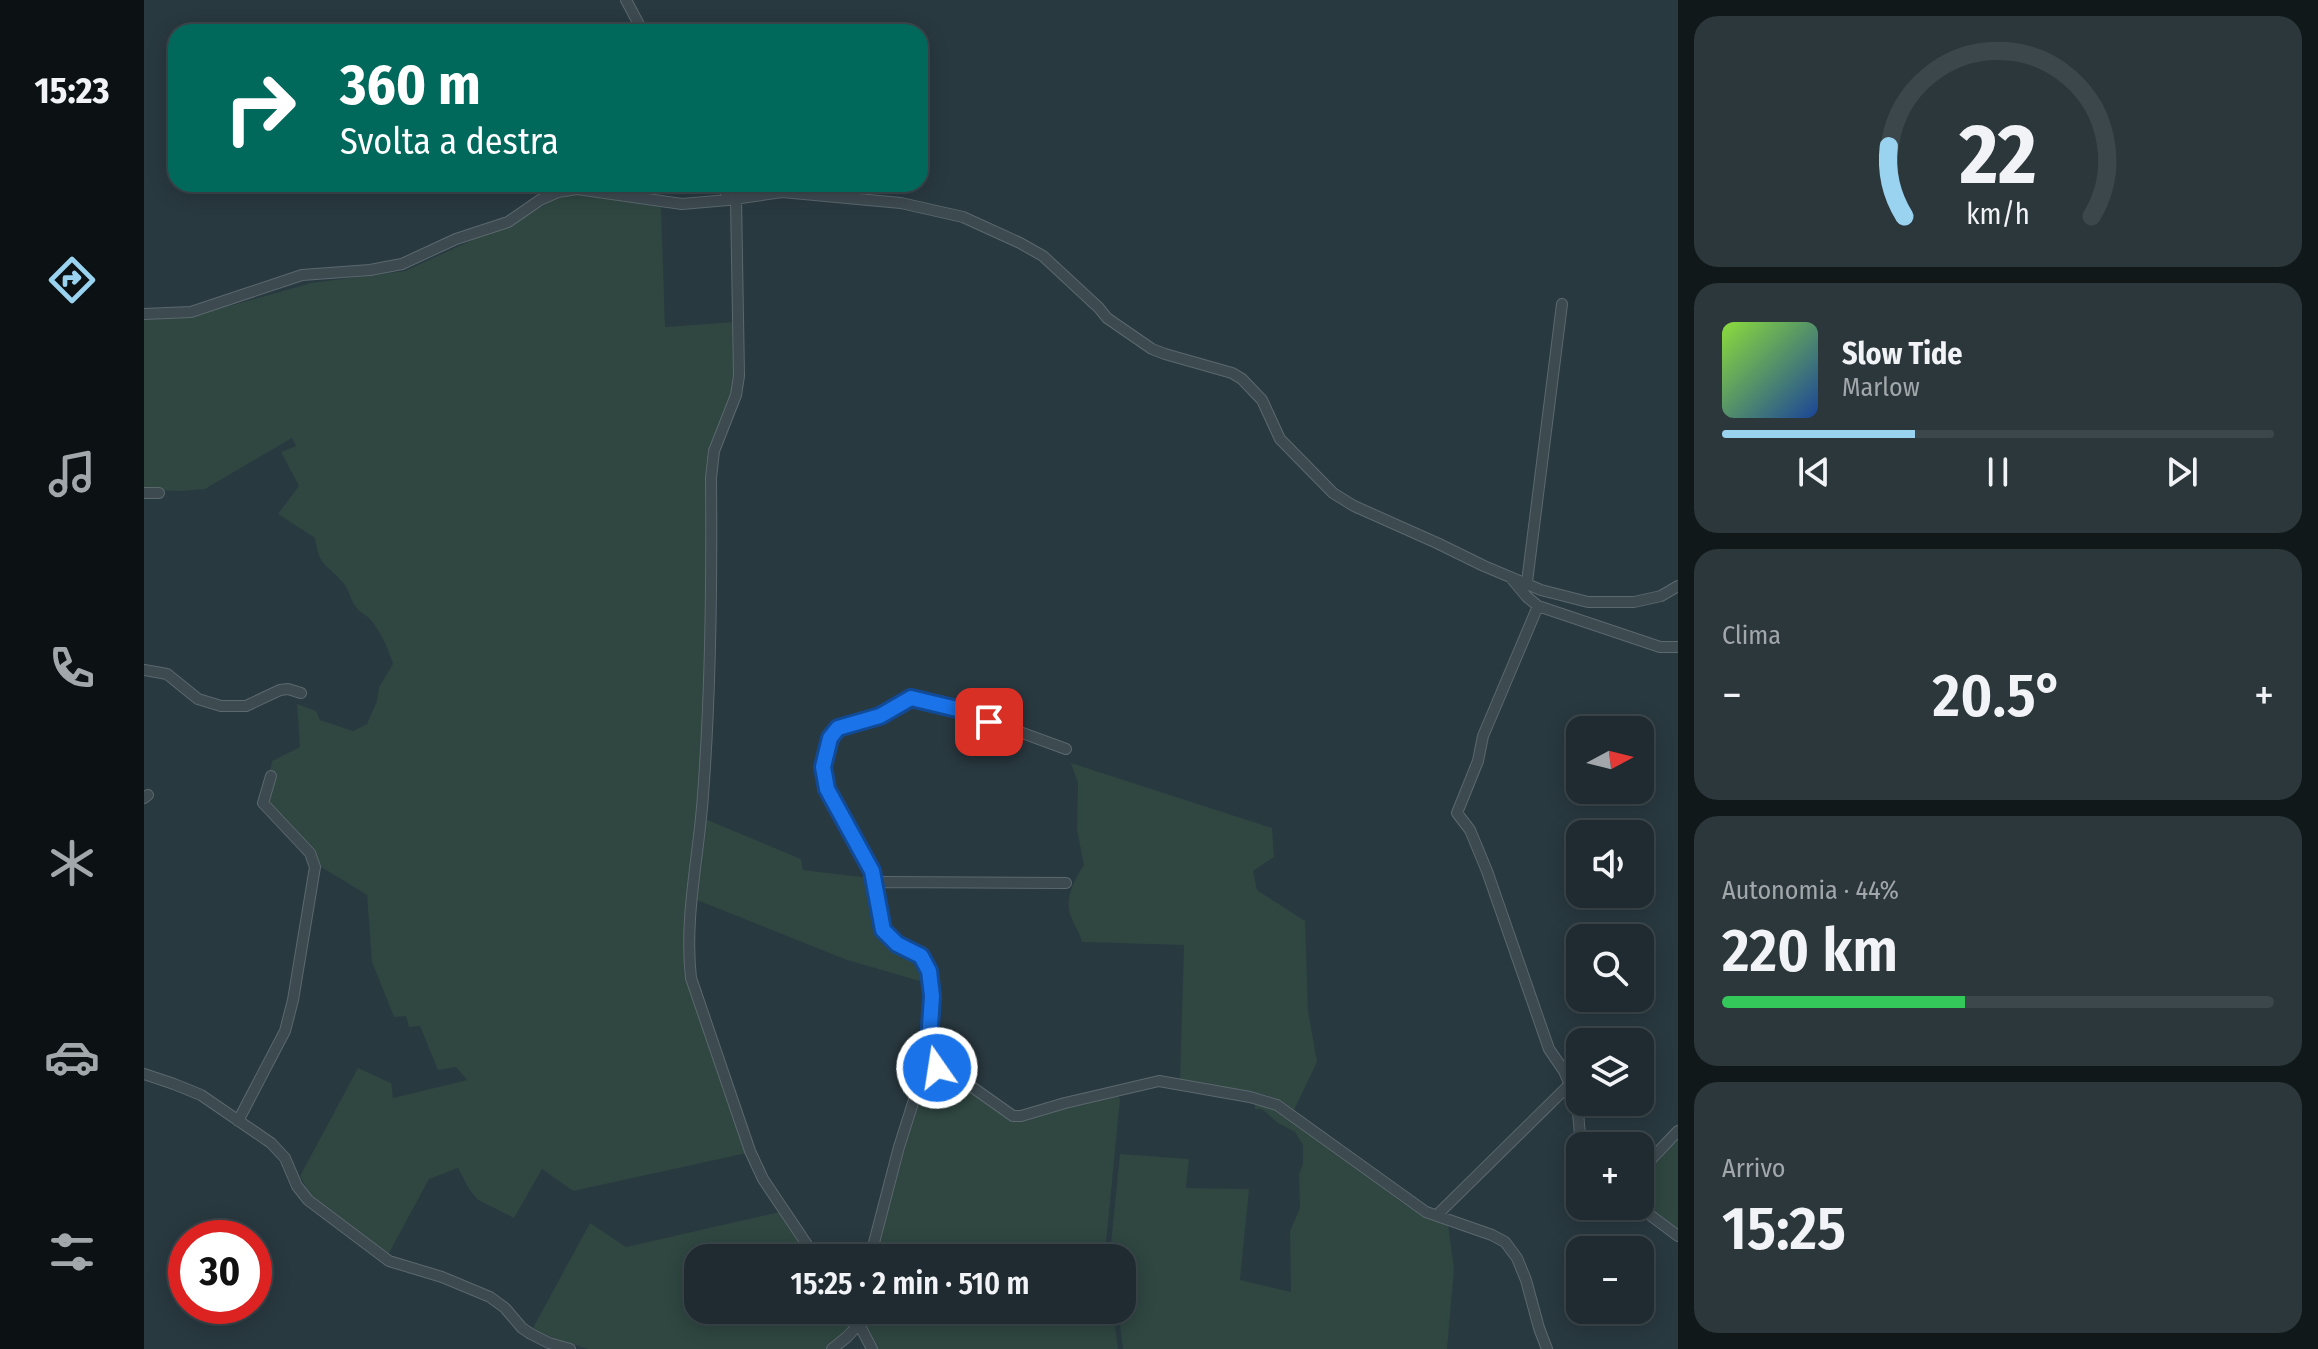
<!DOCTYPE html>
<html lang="it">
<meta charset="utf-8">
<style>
body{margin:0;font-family:"Fira Sans Condensed",sans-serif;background:#2c373c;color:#f1f3f6;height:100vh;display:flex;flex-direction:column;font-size:30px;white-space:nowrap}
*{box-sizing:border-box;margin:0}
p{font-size:26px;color:#a1a7ab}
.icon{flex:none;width:44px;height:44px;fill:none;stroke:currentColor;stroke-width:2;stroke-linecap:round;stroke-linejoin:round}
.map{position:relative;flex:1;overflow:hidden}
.drawer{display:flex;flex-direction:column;gap:16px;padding:16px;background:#11181a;width:640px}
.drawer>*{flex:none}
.banner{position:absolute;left:24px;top:24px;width:760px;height:168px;border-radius:24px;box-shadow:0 4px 20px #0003,0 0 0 2px #3c474c;background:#00695c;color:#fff;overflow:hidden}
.needle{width:52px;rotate:83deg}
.fabs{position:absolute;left:1422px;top:716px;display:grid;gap:16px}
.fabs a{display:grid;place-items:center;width:88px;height:88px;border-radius:16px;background:#1f2b30;box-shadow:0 4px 20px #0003,0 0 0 2px #3c474c;font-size:40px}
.speed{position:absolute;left:24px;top:1220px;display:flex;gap:16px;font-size:40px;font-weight:700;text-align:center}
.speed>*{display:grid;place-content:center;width:104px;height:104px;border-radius:50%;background:#1f2b30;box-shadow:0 4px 20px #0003,0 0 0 2px #3c474c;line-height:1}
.speed .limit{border:12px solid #d22;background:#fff;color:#111}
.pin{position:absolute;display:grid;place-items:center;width:68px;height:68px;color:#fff;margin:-34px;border-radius:16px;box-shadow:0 4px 12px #0006}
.me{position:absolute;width:88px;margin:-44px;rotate:347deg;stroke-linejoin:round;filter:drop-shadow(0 0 6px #0008)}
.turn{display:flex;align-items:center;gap:28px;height:168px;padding:0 40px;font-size:36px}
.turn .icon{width:104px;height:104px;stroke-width:2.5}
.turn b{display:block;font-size:56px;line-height:68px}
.big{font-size:60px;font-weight:600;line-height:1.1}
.drawer .card{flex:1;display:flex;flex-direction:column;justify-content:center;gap:12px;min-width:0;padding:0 28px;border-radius:24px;background:#2c373c}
.drawer .dial{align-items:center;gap:0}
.dial svg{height:208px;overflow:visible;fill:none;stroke:#3c474c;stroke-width:7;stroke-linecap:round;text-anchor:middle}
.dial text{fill:#f1f3f6;stroke:none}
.song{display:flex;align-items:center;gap:24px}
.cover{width:96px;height:96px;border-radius:12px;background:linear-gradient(135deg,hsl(90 70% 55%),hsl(220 70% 35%))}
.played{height:8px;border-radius:4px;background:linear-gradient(90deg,#99d3f0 35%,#3c474c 35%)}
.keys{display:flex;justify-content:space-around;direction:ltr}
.heat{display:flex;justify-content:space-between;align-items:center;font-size:44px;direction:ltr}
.charge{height:12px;border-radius:6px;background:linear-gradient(90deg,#34c759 44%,#3c474c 0)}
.trip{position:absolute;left:540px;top:1244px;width:452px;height:80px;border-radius:24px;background:#1f2b30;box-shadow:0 4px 20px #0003,0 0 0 2px #3c474c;font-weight:600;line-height:80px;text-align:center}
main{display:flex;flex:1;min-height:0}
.tabs{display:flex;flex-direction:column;width:144px;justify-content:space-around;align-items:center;background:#0c1113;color:#a1a7ab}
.tabs .icon{width:56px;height:56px}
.tabs .selected{color:#99d3f0}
.tabs b{font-size:36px;color:#f1f3f6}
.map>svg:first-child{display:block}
.green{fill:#2f4641}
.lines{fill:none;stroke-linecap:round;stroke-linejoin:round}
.minor-casing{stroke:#5b686e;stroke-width:12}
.minor{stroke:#3d4a50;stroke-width:10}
.route-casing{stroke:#114b97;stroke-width:20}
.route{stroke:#1a73e8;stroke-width:14}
</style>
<main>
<nav class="tabs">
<b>15:23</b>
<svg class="icon selected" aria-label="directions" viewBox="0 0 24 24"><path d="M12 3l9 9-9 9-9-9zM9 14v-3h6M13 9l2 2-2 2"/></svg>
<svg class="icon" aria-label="music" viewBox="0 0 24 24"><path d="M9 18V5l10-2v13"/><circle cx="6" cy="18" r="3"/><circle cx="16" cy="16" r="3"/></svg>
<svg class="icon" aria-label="phone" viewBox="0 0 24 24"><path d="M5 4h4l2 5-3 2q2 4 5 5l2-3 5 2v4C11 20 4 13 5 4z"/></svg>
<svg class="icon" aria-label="climate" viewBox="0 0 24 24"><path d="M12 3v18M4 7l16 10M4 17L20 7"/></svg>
<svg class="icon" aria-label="car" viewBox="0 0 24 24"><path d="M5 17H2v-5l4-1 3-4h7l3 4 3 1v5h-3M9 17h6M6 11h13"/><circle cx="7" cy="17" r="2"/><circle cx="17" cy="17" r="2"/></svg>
<svg class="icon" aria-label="filters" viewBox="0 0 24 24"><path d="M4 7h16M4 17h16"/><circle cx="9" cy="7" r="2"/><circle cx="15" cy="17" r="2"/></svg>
</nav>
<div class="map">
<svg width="1534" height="1349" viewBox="0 0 1534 1349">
<rect width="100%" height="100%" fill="#293940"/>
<path class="green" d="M433 194 517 207 521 327 591 322 592 373 588 392 570 444 563 663 543 961 603 1153 429 1191 398 1169 370 1218 334 1200 325 1189 314 1168 285 1179 245 1253 239 1251 166 1195 156 1176 214 1068 247 1083 249 1098 323 1080 312 1067 294 1070 276 1026 265 1027 262 1016 250 1017 228 962 223 895 174 865 122 802 130 773 126 771 128 761 156 747 153 704 172 711 176 720 209 731 223 724 233 701 235 687 249 664C244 648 237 632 226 619 222 615 215 612 212 607 206 600 206 591 200 584 183 563 175 568 171 538L134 514 155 486 137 452 152 446 148 438 61 489 39 491 0 490V317H47L167 283 261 271 337 236 366 225 408 201 420 196Z
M927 763 1128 828 1130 857 1109 871 1113 890 1161 921 1164 1010 1173 1062 1150 1110 1122 1095 1036 1079 1040 945 938 942C936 933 931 927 928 919 919 900 930 880 940 865L933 830 934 783Z
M561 819 657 859 659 870 725 878 737 936 752 948 775 958 786 984 703 960 553 900Z
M797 1071 864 1117 966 1094 973 1095 976 1099 962 1243 964 1258H731L777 1089 785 1076Z
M1111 1102 1128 1107 1145 1117 1259 1203 1304 1225 1310 1269 1303 1349H979L974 1310H978V1258H969L967 1243 976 1154 1045 1159 1042 1188 1105 1189 1096 1280 1147 1292 1146 1231 1156 1208 1155 1174 1159 1164V1145L1151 1132 1134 1123 1118 1109H1111Z
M1534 1135V1234L1496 1202V1177Z
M635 1212 668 1258H554V1310H703L707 1315C708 1332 696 1340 683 1349H444L402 1336 389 1328 446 1223 482 1247Z
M717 1310H969L974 1349H733L720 1322Z"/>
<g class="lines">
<g class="minor-casing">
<path id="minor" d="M482 0 499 32
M579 184 584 200
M592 199 595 376 592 395 570 451 567 478C568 584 567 689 559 795 555 856 540 917 547 978L606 1151 619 1179 672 1258
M0 314 47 312 158 275 226 270 258 264 312 239 364 222 396 200 414 192 433 189 538 204 584 200 638 192 757 203 819 217 876 243 899 256 955 308 963 318 1008 349 1021 354 1088 373 1098 379 1118 400 1136 439 1189 493 1210 506 1293 543 1340 566 1397 590 1444 602H1490L1517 596 1534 586
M0 493H15
M1367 578 1383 597 1394 606 1516 647H1534
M1383 582 1418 304
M1394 606 1339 736 1334 761 1313 813 1326 830 1343 871 1405 1049 1420 1071 1433 1101 1437 1146
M0 670 23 674 54 699 77 706H102L136 690 144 689 157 693
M0 798 4 795
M731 885 738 882 922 883
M788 1068C776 1046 794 999 785 971 777 946 749 951 740 931 731 913 734 889 728 870 717 839 691 814 681 783L679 767 689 732 700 726 736 716 767 698 813 709 922 749
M0 1074 30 1084 57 1095 127 1143 141 1158 153 1186 164 1200 245 1261 298 1277 346 1297 361 1308 378 1328 387 1334 405 1343 426 1349
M94 1121 141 1031 149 1000 171 867 166 853 119 803 127 776
M1496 1171 1534 1131
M1494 1206 1534 1236
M1293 1215 1425 1085
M726 1258 755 1147 775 1084C782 1071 789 1064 804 1070L869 1116H877L921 1103 1015 1081 1106 1097 1133 1105 1282 1212 1348 1235 1361 1242 1373 1258 1382 1280 1395 1328 1403 1349
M713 1310 715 1324 728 1349
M688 1349 703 1337 715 1324"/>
</g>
<use href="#minor" class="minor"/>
</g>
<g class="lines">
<g class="route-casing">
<path id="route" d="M793 1068H788L784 1058 788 996 785 971 777 956 753 944 739 930 728 871 683 789 679 767 686 738 694 728 736 716 767 698 813 709 845 722"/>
</g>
<use href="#route" class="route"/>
</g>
</svg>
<div class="fabs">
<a><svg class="needle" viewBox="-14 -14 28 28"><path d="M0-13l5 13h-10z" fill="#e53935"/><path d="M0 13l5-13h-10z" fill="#a1a7ab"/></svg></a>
<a><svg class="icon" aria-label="sound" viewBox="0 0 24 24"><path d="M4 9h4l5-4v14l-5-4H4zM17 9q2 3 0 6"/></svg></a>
<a><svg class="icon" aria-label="search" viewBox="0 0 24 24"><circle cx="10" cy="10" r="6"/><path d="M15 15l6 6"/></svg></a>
<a><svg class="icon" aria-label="layers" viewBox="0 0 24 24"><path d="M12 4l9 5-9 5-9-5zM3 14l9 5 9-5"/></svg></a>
<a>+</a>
<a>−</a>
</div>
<div class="speed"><div class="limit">30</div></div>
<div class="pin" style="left:845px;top:722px;background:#d93025"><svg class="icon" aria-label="arrive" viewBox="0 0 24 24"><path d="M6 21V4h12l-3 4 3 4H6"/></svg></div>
<svg class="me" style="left:793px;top:1068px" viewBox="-20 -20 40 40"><circle r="17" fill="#1a73e8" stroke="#fff" stroke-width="3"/><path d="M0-11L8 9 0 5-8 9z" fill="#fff"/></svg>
<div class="trip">15:25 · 2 min · 510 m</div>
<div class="banner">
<div class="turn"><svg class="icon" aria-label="right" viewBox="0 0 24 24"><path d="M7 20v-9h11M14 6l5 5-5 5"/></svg><div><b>360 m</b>Svolta a destra</div></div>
</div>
</div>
<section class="drawer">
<div class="card dial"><svg viewBox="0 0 100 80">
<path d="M14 69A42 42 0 1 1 86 69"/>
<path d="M14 69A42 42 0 0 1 8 42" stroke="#99d3f0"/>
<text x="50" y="56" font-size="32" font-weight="700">22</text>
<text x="50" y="72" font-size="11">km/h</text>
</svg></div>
<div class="card">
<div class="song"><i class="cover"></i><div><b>Slow Tide</b><p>Marlow</p></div></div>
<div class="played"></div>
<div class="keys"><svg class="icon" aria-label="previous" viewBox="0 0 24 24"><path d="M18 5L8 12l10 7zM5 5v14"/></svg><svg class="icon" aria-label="pause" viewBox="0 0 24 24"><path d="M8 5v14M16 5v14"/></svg><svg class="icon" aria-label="next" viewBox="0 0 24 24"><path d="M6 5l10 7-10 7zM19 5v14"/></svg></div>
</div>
<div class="card"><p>Clima</p>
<div class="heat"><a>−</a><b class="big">20.5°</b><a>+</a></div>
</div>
<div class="card"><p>Autonomia · 44%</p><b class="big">220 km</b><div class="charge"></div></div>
<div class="card"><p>Arrivo</p><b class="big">15:25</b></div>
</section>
</main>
